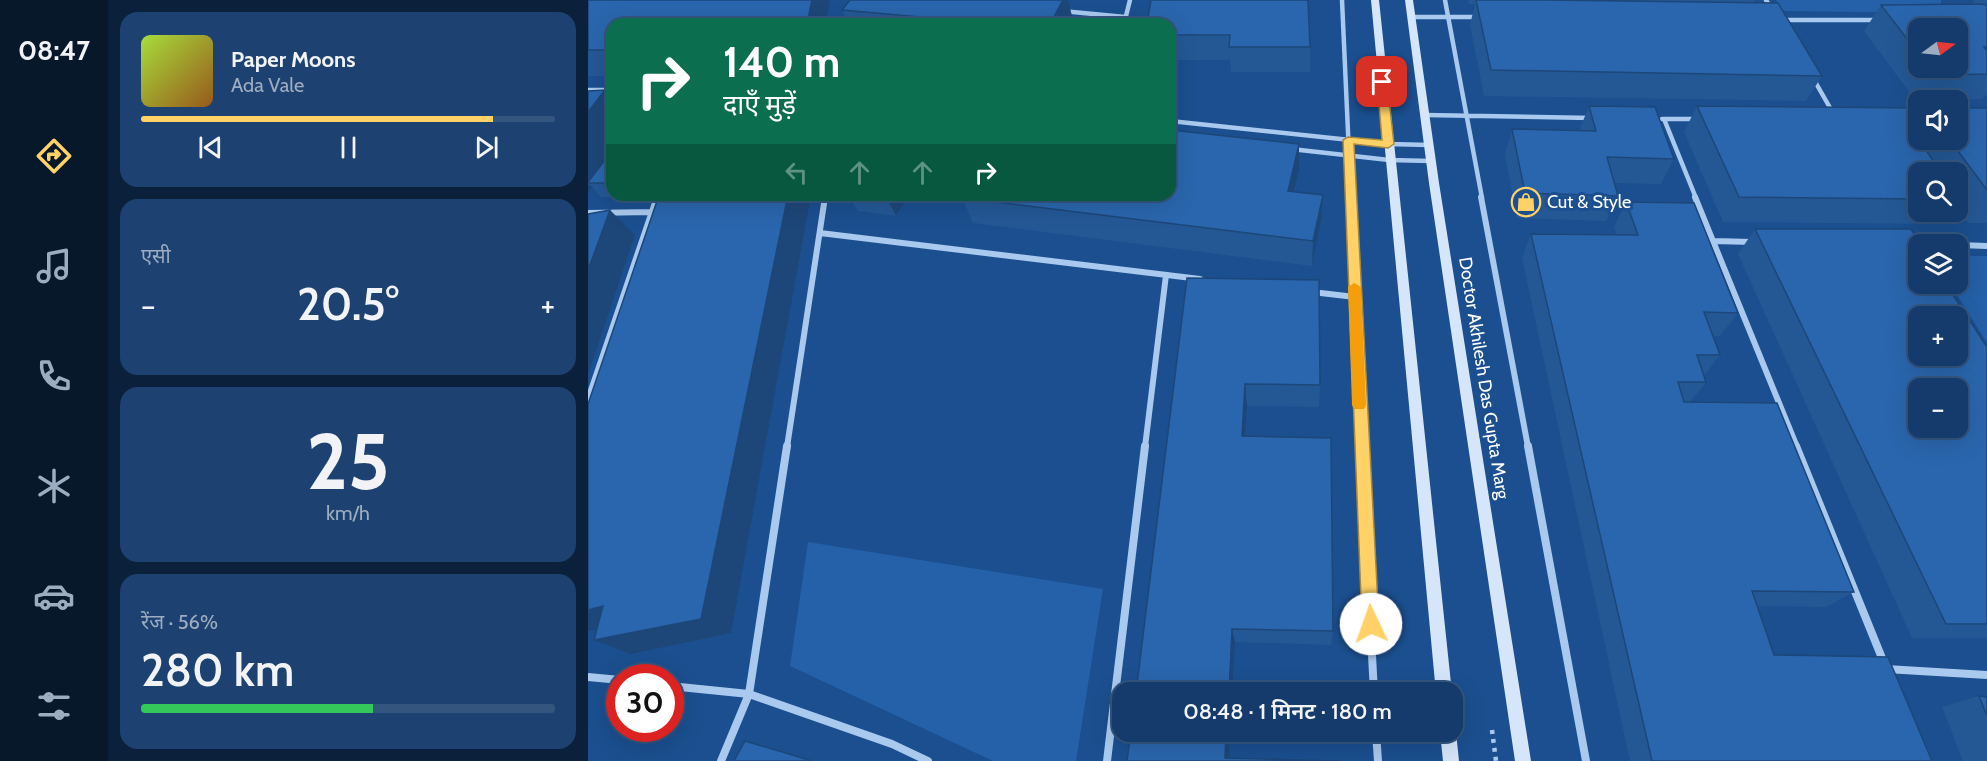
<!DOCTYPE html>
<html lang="hi">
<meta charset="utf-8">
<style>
body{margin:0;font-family:Cabin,"Noto Sans Devanagari",sans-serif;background:#1d4271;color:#f1f3f6;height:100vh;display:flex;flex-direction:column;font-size:22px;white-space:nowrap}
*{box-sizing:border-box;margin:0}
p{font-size:20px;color:#9dadc1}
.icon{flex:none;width:33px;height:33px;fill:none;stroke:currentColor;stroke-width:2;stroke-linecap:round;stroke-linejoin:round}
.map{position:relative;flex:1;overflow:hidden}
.sheet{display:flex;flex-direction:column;gap:12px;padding:12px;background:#0b203b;width:480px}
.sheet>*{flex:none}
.top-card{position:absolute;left:18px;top:18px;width:570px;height:183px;border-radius:18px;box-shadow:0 6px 24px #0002,0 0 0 2px #33557e;background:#0b6e4f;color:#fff;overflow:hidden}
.needle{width:39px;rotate:75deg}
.controls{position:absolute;left:1320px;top:18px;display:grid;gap:12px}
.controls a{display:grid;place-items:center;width:60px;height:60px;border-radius:12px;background:#143b6b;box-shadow:0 6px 24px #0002,0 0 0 2px #33557e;font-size:30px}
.speed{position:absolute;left:18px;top:664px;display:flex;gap:12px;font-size:30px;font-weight:700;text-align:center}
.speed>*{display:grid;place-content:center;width:78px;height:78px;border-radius:50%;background:#143b6b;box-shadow:0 6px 24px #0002,0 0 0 2px #33557e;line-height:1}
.speed .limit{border:9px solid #d22;background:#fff;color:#111}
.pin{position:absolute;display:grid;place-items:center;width:51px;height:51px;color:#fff;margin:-26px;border-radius:12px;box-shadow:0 3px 9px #0006}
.me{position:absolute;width:66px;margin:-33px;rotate:357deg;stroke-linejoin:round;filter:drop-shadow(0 0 4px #0008)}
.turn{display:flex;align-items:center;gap:21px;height:126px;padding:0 18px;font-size:27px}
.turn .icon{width:78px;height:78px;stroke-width:2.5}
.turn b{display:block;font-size:42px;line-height:51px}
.lanes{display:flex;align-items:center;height:57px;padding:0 18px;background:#0003;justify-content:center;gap:30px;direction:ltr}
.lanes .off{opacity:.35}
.big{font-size:45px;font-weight:600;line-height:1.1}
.sheet .tile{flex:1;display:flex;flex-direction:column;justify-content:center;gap:9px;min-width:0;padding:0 21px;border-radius:18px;background:#1d4271}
.sheet .dial{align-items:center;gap:0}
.dial b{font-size:78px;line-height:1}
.song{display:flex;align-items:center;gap:18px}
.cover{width:72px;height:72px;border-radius:9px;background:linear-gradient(135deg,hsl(80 70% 55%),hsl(30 70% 35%))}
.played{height:6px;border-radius:3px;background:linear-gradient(90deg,#ffd166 85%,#33557e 85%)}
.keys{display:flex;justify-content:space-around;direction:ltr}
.heat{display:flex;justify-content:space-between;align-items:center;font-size:33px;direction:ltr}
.charge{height:9px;border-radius:4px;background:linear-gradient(90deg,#34c759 56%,#33557e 0)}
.trip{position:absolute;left:524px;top:682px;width:351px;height:60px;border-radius:18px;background:#143b6b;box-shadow:0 6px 24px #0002,0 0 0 2px #33557e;font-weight:600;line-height:60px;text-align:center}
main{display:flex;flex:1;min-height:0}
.tab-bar{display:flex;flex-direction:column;width:108px;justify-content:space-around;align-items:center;background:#08182b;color:#9dadc1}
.tab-bar .icon{width:42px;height:42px}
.tab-bar .current{color:#ffd166}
.tab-bar b{font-size:27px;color:#f1f3f6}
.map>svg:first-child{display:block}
.green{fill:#2461a8}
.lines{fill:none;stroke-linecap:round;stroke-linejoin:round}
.path{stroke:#a9c9ee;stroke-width:4.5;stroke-dasharray:4 5;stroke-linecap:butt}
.street-far2{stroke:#a9c9ee;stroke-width:4.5}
.street-far1{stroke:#a9c9ee;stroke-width:6}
.street{stroke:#a9c9ee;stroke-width:8}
.secondary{fill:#d6e6fa;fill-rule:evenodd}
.wall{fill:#245895;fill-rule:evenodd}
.shaded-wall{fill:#1d4779}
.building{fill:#2a66ad;stroke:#1d4779;stroke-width:1.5;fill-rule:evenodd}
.route{fill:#ffd166;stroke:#a68842;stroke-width:1.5}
.slow{fill:#f59e0b}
.labels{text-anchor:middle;stroke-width:6;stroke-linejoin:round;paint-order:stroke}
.poi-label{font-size:18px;fill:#fff;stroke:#1b4f8f;text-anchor:start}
.street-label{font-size:18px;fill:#fff;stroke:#1b4f8f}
</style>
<main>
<nav class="tab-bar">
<b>08:47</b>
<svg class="icon current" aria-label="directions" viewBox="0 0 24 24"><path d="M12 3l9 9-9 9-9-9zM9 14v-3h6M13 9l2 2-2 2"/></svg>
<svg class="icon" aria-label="music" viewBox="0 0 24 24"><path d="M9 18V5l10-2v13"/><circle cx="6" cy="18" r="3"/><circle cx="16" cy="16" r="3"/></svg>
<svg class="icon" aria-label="phone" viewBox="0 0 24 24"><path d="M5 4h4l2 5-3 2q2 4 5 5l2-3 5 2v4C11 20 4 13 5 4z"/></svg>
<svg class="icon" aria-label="climate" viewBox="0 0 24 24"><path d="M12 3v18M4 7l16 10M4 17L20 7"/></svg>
<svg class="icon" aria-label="car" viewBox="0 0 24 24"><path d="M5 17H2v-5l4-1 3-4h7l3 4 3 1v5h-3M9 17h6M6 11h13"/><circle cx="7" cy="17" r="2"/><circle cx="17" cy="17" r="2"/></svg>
<svg class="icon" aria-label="filters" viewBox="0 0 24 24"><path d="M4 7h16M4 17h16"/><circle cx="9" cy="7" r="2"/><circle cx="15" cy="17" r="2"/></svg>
</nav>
<section class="sheet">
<div class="tile">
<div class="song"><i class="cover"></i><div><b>Paper Moons</b><p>Ada Vale</p></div></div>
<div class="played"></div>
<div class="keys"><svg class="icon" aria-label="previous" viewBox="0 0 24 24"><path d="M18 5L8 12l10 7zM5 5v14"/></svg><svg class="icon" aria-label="pause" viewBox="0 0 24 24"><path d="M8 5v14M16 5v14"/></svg><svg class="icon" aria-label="next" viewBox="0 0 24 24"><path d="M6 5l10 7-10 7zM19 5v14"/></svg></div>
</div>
<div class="tile"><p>एसी</p>
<div class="heat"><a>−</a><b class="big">20.5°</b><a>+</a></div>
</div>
<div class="tile dial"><b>25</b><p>km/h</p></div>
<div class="tile"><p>रेंज · 56%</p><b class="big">280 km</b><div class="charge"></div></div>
</section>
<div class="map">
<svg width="1399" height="761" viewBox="0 0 1399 761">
<rect width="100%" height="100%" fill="#1b4f8f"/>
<path class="green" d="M1188 0H1353V13L1195 11Z
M1370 256H1399V343L1362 284H1370Z
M220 542 515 589 488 761H405L202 666Z"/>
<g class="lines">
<path class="path" d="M904 730 908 761"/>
<path class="street-far2" d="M754 0 763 198
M857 0 894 198
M1178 0 1184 10
M474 11 537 17
M824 17H892
M1193 20H1291
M536 24 542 0
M1225 78 1245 113
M0 90H24
M837 115 1004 118
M1074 119H1109
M1076 119 1108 198
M582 121 800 144 841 145
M703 149 801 160 843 161
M69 198 70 195
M237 198V195"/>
<path class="street-far1" d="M762 197 773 447
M893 197 940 447
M1107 197 1209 447
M0 213 64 212
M232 233 612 279
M1126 241 1164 242
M1370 245 1399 246
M724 292 767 297
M0 399 69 197
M199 447 237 197
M557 447 578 275"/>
<path class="street" d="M773 446 786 693
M940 446 998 761
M1208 446 1296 663
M1298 669 1399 675
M0 677 32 680
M82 686 161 694 304 744 340 761
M788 732 790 761
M133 761 161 694 199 446
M519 761 557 446"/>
<path class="secondary" d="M783 0H791L864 693H848Z
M817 0H825L851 183 943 761H927L841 183Z
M864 726 868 732 871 761H855L852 732H864Z"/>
</g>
<path class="wall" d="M0 0H242L238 24H24V76H0Z
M880 0H1015L1014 1H1048L1047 0H1167L1165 3 1234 76 1218 101 896 96 882 25 887 4H881Z
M1386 0H1399V94L1394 99 1327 100 1276 31 1293 5 1386 4ZM1330 28 1370 68H1330Z
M254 10 485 20 483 24H261Z
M582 24 722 47V72H643L642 60H582Z
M17 90 24 98V136L17 147 22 153 24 151V195H45L44 197H13L4 187 0 193V91Z
M1001 106 1086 159 1073 184 1026 183 1030 196 1018 221 929 218 917 155 924 129 991 131Z
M1109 106 1399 108V223H1380L1370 208V172H1330V212H1360L1348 224 1135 222 1096 132Z
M711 170 706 191 733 220 724 266 385 223 374 198Z
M260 195H321L308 216 270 211Z
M1038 202 1150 313 1132 336H1125L1132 355 1116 376 1118 382 1102 402 1266 592 1238 607 1170 606 1186 655 1344 761H1042L934 258 943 234 1029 235 1026 227Z
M1167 229 1399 347V638H1324L1150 254Z
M599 278 732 385 731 407 659 406 657 436 745 631 743 645 647 642 644 693H548Z
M1391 696 1399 697V761H1375L1354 707Z"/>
<path class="shaded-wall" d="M224 0H242L238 24H219Z
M475 0H480L485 20 483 24H462Z
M17 90 24 98V136L17 147 24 155 0 183V112Z
M711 144V170L700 216V191Z
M0 184 4 187 0 193Z
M200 195H223L143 633 42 654 6 640Z
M297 195H321L308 216Z
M735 195 733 220 724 266 725 241Z
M22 210 47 235 0 374V270Z
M657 384 659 406 656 456 654 436Z
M15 606 50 621 0 631V610Z
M644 629 647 642 644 693H641Z
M638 732H642L641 761 637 758Z"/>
<path class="building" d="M0 0H224L219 24H24V50H0Z
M262 0H475L462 24H328L334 17 254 10Z
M563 0H720L722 47H641L642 35H582V24H559Z
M888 0H957L1190 3 1234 76 903 70Z
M1392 4 1399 5V47H1396L1399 51V74L1348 75 1342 68H1370V28H1330V53L1293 5Z
M17 90 0 112V91Z
M1001 106 1067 107 1086 159 1019 157 1030 196 937 193 924 129 1008 131Z
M1109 106 1330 108V140H1370V108H1399V190L1370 151 1338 150 1353 172H1330V199L1151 197Z
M582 130 711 144 700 191 735 195 725 241 374 198 375 195H582Z
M24 151V183H0V182Z
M71 195H200L113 619 6 640 15 606 0 610V404Z
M1038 202 1106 203 1150 313 1116 312 1132 355H1109L1118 382H1090L1096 402 1189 403 1266 592 1164 591 1186 655 1300 657 1344 761H1064L943 234 1050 235Z
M22 210 0 270V214Z
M1167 229H1323L1333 244H1330V284H1358L1399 347V624H1358ZM1330 316H1370V356H1330ZM1330 388H1370V428H1330Z
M599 278 731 280 732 385 657 384 654 436 743 438 745 631 644 629 641 693H548Z
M1391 696 1399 697V716Z
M543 732H638L637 758 752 761H539Z
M157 741 224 761H146Z"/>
<path class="route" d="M794 79 799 82 806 144 800 148 766 144 791 624 788 630 783 633 777 630 774 624 755 140 760 137 794 140 789 82Z"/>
<path class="slow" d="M766 283 773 287 778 405 776 409H766L764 405 760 287Z"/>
<defs>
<g id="shop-ring" transform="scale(1.5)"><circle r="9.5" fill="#1b4f8f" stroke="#ffd166" stroke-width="1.5"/><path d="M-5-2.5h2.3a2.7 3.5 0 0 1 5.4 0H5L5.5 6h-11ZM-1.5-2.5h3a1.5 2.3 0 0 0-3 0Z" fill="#ffd166"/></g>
</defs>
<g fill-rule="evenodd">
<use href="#shop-ring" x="938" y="202"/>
</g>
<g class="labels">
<g class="poi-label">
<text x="959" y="208">Cut &amp; Style</text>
</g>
<g class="street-label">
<text transform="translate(896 378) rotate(81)" y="6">Doctor Akhilesh Das Gupta Marg</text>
</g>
</g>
</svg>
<div class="controls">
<a><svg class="needle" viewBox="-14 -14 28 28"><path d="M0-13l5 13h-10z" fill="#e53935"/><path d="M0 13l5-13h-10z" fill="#9dadc1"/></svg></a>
<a><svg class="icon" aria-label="sound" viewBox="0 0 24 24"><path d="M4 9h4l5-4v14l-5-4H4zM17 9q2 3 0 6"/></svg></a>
<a><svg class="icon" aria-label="search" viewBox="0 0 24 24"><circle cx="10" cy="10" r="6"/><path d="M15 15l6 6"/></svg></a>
<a><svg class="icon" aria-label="layers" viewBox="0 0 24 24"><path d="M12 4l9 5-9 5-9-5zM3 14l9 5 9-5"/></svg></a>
<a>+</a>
<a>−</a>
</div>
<div class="speed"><div class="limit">30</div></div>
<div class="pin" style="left:794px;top:82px;background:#d93025"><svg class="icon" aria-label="arrive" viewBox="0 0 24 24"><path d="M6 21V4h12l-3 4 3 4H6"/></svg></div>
<svg class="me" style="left:783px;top:624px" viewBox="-20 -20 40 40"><circle r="19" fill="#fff"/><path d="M0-13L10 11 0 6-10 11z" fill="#ffd166"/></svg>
<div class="trip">08:48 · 1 मिनट · 180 m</div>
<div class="top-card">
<div class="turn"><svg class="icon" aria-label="right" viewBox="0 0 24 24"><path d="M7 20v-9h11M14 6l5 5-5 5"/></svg><div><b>140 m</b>दाएँ मुड़ें</div></div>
<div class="lanes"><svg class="icon off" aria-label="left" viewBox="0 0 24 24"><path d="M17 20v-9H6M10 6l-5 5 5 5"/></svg><svg class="icon off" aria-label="ahead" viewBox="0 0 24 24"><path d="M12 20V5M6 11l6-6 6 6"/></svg><svg class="icon off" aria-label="ahead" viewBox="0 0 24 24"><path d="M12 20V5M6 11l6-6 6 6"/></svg><svg class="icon" aria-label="right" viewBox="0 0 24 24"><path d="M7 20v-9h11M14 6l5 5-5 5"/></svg></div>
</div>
</div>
</main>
